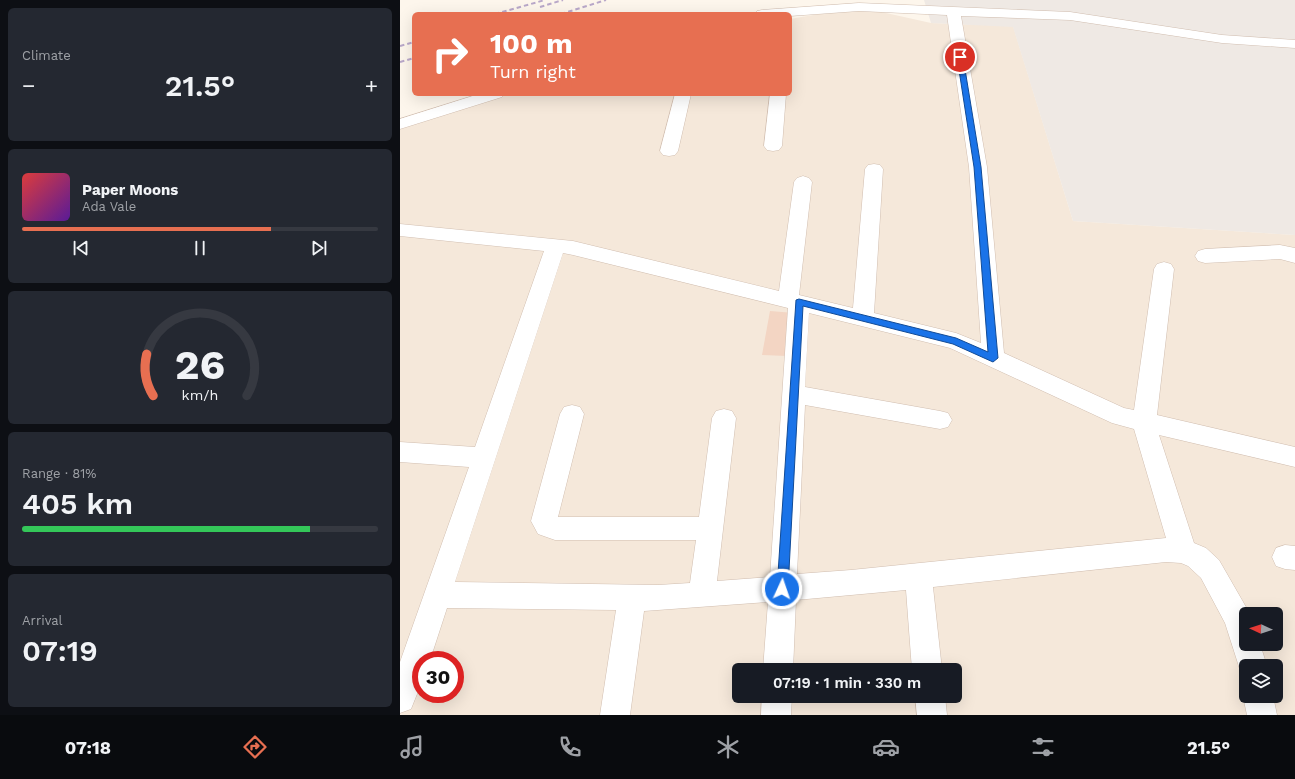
<!DOCTYPE html>
<meta charset="utf-8">
<style>
body{margin:0;font-family:"Work Sans",sans-serif;background:#242831;color:#f1f3f6;height:100vh;display:flex;flex-direction:column;font-size:15px;white-space:nowrap}
*{box-sizing:border-box;margin:0}
p{font-size:13px;color:#9ea1a6}
.icon{flex:none;width:22px;height:22px;fill:none;stroke:currentColor;stroke-width:2;stroke-linecap:round;stroke-linejoin:round}
.map{position:relative;flex:1;overflow:hidden}
.sheet{display:flex;flex-direction:column;gap:8px;padding:8px;background:#0d0f14;width:400px}
.sheet>*{flex:none}
.hud{position:absolute;left:12px;top:12px;width:380px;height:84px;border-radius:6px;box-shadow:0 4px 16px #0002;background:#e76f51;color:#fff;overflow:hidden}
.needle{width:26px;rotate:273deg}
.tools{position:absolute;left:839px;top:607px;display:grid;gap:8px}
.tools a{display:grid;place-items:center;width:44px;height:44px;border-radius:6px;background:#171b24;box-shadow:0 4px 16px #0002;font-size:20px}
.speed{position:absolute;left:12px;top:651px;display:flex;gap:8px;font-size:20px;font-weight:700;text-align:center}
.speed>*{display:grid;place-content:center;width:52px;height:52px;border-radius:50%;background:#171b24;box-shadow:0 4px 16px #0002;line-height:1}
.speed .limit{border:6px solid #d22;background:#fff;color:#111}
.pin{position:absolute;display:grid;place-items:center;width:34px;height:34px;color:#fff;margin:-17px;border:2px solid #fff;border-radius:50%;box-shadow:0 1px 4px #0007}
.me{position:absolute;width:44px;margin:-22px;rotate:3deg;stroke-linejoin:round;filter:drop-shadow(0 0 3px #0008)}
.turn{display:flex;align-items:center;gap:14px;height:84px;padding:0 12px;font-size:18px}
.turn .icon{width:52px;height:52px;stroke-width:2.5}
.turn b{display:block;font-size:28px;line-height:34px}
.big{font-size:30px;font-weight:600;line-height:1.1}
.sheet .tile{flex:1;display:flex;flex-direction:column;justify-content:center;gap:6px;min-width:0;padding:0 14px;border-radius:6px;background:#242831}
.sheet .dial{align-items:center;gap:0}
.dial svg{height:104px;overflow:visible;fill:none;stroke:#363941;stroke-width:7;stroke-linecap:round;text-anchor:middle}
.dial text{fill:#f1f3f6;stroke:none}
.song{display:flex;align-items:center;gap:12px}
.cover{width:48px;height:48px;border-radius:6px;background:linear-gradient(135deg,hsl(0 70% 55%),hsl(270 70% 35%))}
.played{height:4px;border-radius:2px;background:linear-gradient(90deg,#e76f51 70%,#363941 70%)}
.keys{display:flex;justify-content:space-around;direction:ltr}
.heat{display:flex;justify-content:space-between;align-items:center;font-size:22px;direction:ltr}
.charge{height:6px;border-radius:3px;background:linear-gradient(90deg,#34c759 81%,#363941 0)}
.trip{position:absolute;left:332px;top:663px;width:230px;height:40px;border-radius:6px;background:#171b24;box-shadow:0 4px 16px #0002;font-weight:600;line-height:40px;text-align:center}
.menu{display:flex;height:64px;justify-content:space-around;align-items:center;background:#090b0e;color:#9ea1a6}
.menu .icon{width:28px;height:28px}
.menu .selected{color:#e76f51}
.menu b{font-size:18px;color:#f1f3f6}
main{display:flex;flex:1;min-height:0}
.map>svg:first-child{display:block}
.residential{fill:#f5e8da;fill-rule:evenodd}
.industrial{fill:#efe9e4}
.building{fill:#f3d5c3}
.lines{fill:none;stroke-linecap:round;stroke-linejoin:round}
.minor-casing{stroke:#d1beb0;stroke-width:1}
.minor{fill:#fff;fill-rule:evenodd}
.rail{stroke:#b9a8c9;stroke-width:2;stroke-dasharray:4.5 3;stroke-linecap:butt}
.route{fill:#1a73e8;stroke:#114b97}
</style>
<main>
<section class="sheet">
<div class="tile"><p>Climate</p>
<div class="heat"><a>−</a><b class="big">21.5°</b><a>+</a></div>
</div>
<div class="tile">
<div class="song"><i class="cover"></i><div><b>Paper Moons</b><p>Ada Vale</p></div></div>
<div class="played"></div>
<div class="keys"><svg class="icon" aria-label="previous" viewBox="0 0 24 24"><path d="M18 5L8 12l10 7zM5 5v14"/></svg><svg class="icon" aria-label="pause" viewBox="0 0 24 24"><path d="M8 5v14M16 5v14"/></svg><svg class="icon" aria-label="next" viewBox="0 0 24 24"><path d="M6 5l10 7-10 7zM19 5v14"/></svg></div>
</div>
<div class="tile dial"><svg viewBox="0 0 100 80">
<path d="M14 69A42 42 0 1 1 86 69"/>
<path d="M14 69A42 42 0 0 1 9 37" stroke="#e76f51"/>
<text x="50" y="56" font-size="32" font-weight="700">26</text>
<text x="50" y="72" font-size="11">km/h</text>
</svg></div>
<div class="tile"><p>Range · 81%</p><b class="big">405 km</b><div class="charge"></div></div>
<div class="tile"><p>Arrival</p><b class="big">07:19</b></div>
</section>
<div class="map">
<svg width="895" height="715" viewBox="0 0 895 715">
<rect width="100%" height="100%" fill="#fdf6ec"/>
<path class="residential" d="M459 7 531 23 613 26 673 221 895 235V715H0V123L91 94H390V19ZM846 614H876V644H846ZM21 660H55V694H21ZM846 666H876V696H846ZM339 670H555V696H339Z"/>
<path class="industrial" d="M524 0H895V235L673 221 613 27 531 23Z"/>
<path class="building" d="M370 311 394 313 387 356 362 355Z"/>
<g class="lines">
<g class="minor-casing">
<path id="minor" d="M459 3 670 12 822 35 895 40V48L822 43 670 20 561 16 587 167 604 353 724 408 734 410 754 269 757 264 764 262 771 264 774 269 757 415 895 447V467L759 435 794 543 806 548 819 560 850 614H846V644H860L867 666H846V678L842 676 825 623 801 578 788 566 781 563 766 562 533 587 542 670H512L506 590 396 600 393 670H363L368 602 244 611 230 715H200L216 610 47 608 30 660H21V684L11 709 0 713V662L69 467 0 462V442L75 447 144 251 0 236V224L173 241 379 291 394 182 397 178 403 176 409 178 412 182 399 295 453 308 465 169 468 165 474 164 480 165 483 169 474 313 556 333 581 343 569 167 547 15 459 11 390 16V14H355L357 11 362 10ZM163 253 173 255 388 308 370 577 317 581 336 418 332 411 324 409 316 411 312 418 299 517H158L184 414 180 407 172 405 164 407 160 414 131 521 138 534 155 540H296L290 583 258 585 55 582ZM409 313 550 348 712 423 734 429 766 538 451 570 397 574 405 405 540 429 548 427 552 420 548 413 540 411 405 387Z
M79 94H104L102 97 0 129V119Z
M275 94H291L278 151 275 155 269 156 263 155 260 151Z
M370 94H386L382 146 379 150 373 151 367 150 364 146Z
M880 245 895 248V263L880 259 805 263 798 261 795 256 798 251 805 249Z
M885 545 895 546V570L885 569 876 566 872 557 876 548Z
M846 689V696H873L877 715H847L843 696Z
M362 696H392L391 715H361Z
M515 696H545L547 715H517Z"/>
</g>
<use href="#minor" class="minor"/>
<path class="rail" d="M140 7 163 0
M95 14 145 0
M161 14 206 0
M0 46 14 42
M0 62 14 58"/>
</g>
<path class="route" d="M560 55 563 57 581 167 598 358 593 362 553 344 403 306 388 589 386 592 382 594 378 592 377 589 396 300 399 299 556 338 588 352 574 167 557 57Z"/>
</svg>
<div class="tools">
<a><svg class="needle" viewBox="-14 -14 28 28"><path d="M0-13l5 13h-10z" fill="#e53935"/><path d="M0 13l5-13h-10z" fill="#9ea1a6"/></svg></a>
<a><svg class="icon" aria-label="layers" viewBox="0 0 24 24"><path d="M12 4l9 5-9 5-9-5zM3 14l9 5 9-5"/></svg></a>
</div>
<div class="speed"><div class="limit">30</div></div>
<div class="pin" style="left:560px;top:57px;background:#d93025"><svg class="icon" aria-label="arrive" viewBox="0 0 24 24"><path d="M6 21V4h12l-3 4 3 4H6"/></svg></div>
<svg class="me" style="left:382px;top:589px" viewBox="-20 -20 40 40"><circle r="17" fill="#1a73e8" stroke="#fff" stroke-width="3"/><path d="M0-11L8 9 0 5-8 9z" fill="#fff"/></svg>
<div class="trip">07:19 · 1 min · 330 m</div>
<div class="hud">
<div class="turn"><svg class="icon" aria-label="right" viewBox="0 0 24 24"><path d="M7 20v-9h11M14 6l5 5-5 5"/></svg><div><b>100 m</b>Turn right</div></div>
</div>
</div>
</main>
<nav class="menu">
<b>07:18</b>
<svg class="icon selected" aria-label="directions" viewBox="0 0 24 24"><path d="M12 3l9 9-9 9-9-9zM9 14v-3h6M13 9l2 2-2 2"/></svg>
<svg class="icon" aria-label="music" viewBox="0 0 24 24"><path d="M9 18V5l10-2v13"/><circle cx="6" cy="18" r="3"/><circle cx="16" cy="16" r="3"/></svg>
<svg class="icon" aria-label="phone" viewBox="0 0 24 24"><path d="M5 4h4l2 5-3 2q2 4 5 5l2-3 5 2v4C11 20 4 13 5 4z"/></svg>
<svg class="icon" aria-label="climate" viewBox="0 0 24 24"><path d="M12 3v18M4 7l16 10M4 17L20 7"/></svg>
<svg class="icon" aria-label="car" viewBox="0 0 24 24"><path d="M5 17H2v-5l4-1 3-4h7l3 4 3 1v5h-3M9 17h6M6 11h13"/><circle cx="7" cy="17" r="2"/><circle cx="17" cy="17" r="2"/></svg>
<svg class="icon" aria-label="filters" viewBox="0 0 24 24"><path d="M4 7h16M4 17h16"/><circle cx="9" cy="7" r="2"/><circle cx="15" cy="17" r="2"/></svg>
<b>21.5°</b>
</nav>
